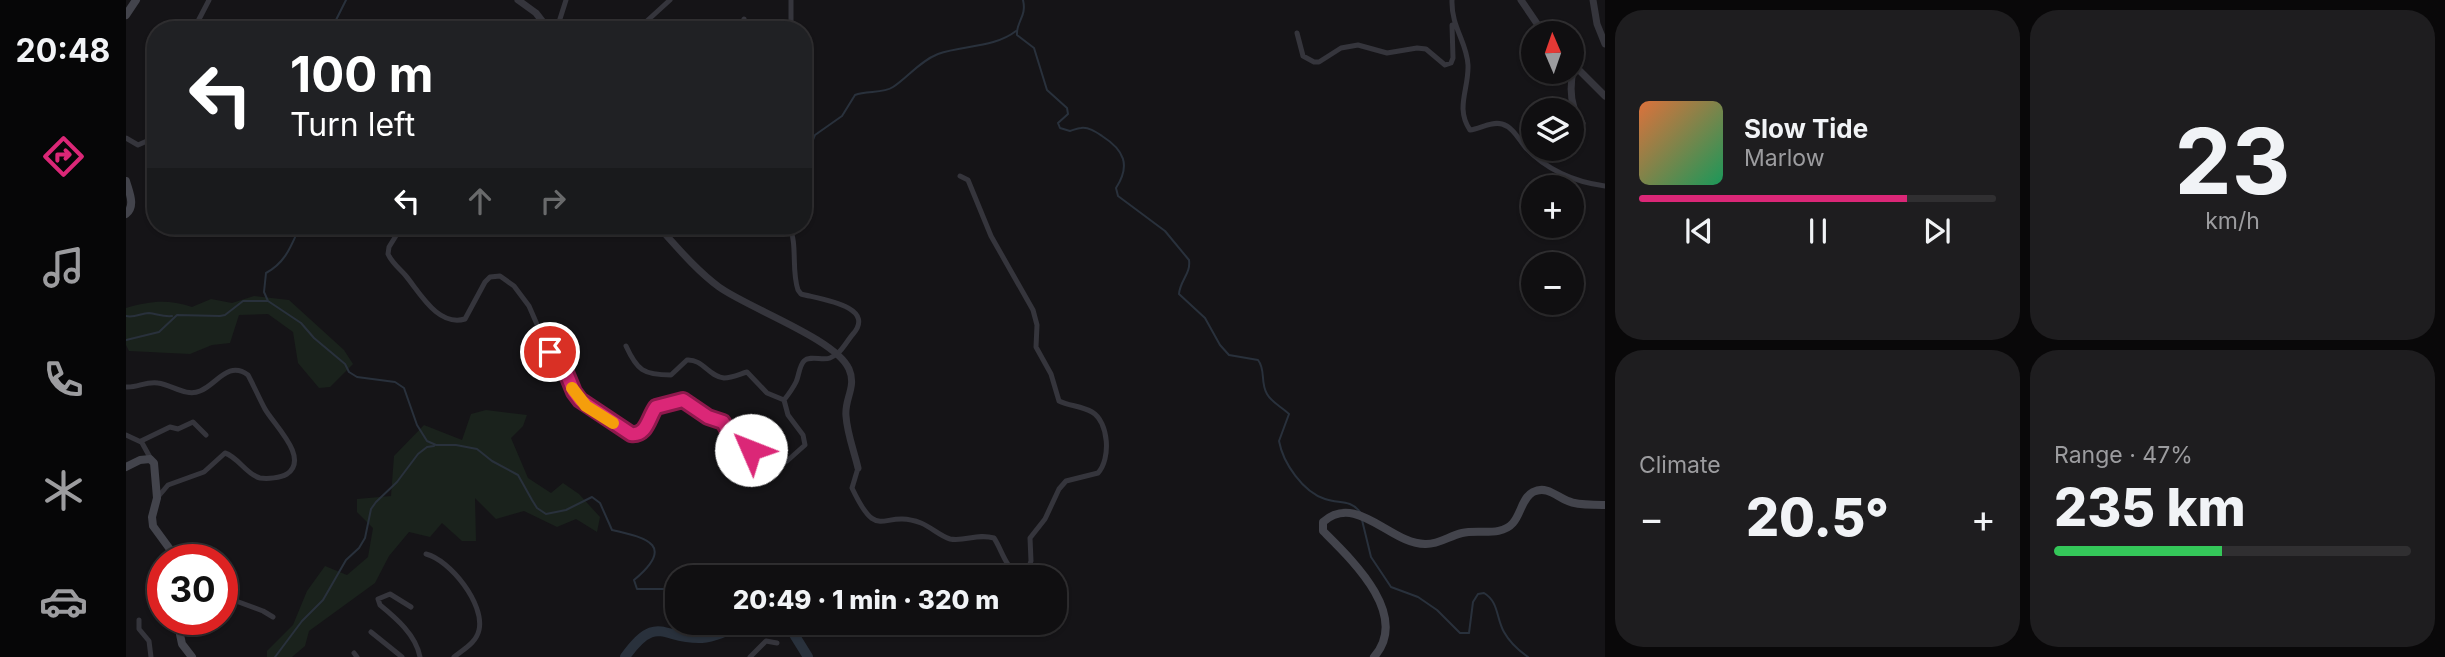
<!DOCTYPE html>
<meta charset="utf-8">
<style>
body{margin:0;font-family:Inter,sans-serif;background:#1e1d1f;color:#f1f3f6;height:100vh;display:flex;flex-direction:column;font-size:26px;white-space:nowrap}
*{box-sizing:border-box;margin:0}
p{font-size:23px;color:#9c9c9f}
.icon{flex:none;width:38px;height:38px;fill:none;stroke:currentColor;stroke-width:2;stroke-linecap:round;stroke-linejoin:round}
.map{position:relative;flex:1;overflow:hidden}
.drawer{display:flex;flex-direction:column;gap:10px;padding:10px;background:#090809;width:840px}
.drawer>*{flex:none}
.hud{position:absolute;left:21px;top:21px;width:665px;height:214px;border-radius:28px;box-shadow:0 2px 5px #0004,0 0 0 2px #302f31;background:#202124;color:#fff;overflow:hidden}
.needle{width:46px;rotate:358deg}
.controls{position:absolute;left:1395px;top:21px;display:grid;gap:14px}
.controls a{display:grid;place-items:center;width:63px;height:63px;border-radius:50%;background:#100f11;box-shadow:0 2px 5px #0004,0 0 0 2px #302f31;font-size:35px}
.speed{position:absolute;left:21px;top:544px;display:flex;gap:14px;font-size:35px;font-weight:700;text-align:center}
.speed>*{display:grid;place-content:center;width:91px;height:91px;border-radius:50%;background:#100f11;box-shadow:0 2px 5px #0004,0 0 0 2px #302f31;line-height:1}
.speed .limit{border:10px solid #d22;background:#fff;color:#111}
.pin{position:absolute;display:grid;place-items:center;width:60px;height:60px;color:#fff;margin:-30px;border:4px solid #fff;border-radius:50%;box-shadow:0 2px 7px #0007}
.me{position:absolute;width:77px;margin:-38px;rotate:314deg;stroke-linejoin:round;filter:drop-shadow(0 0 5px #0008)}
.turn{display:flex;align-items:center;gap:24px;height:147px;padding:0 28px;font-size:32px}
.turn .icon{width:91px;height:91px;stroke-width:2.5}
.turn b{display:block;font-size:49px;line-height:60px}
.lanes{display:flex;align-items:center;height:66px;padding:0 28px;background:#0003;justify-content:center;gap:35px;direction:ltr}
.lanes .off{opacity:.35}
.big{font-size:52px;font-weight:800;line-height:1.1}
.drawer .card{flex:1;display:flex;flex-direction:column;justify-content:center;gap:10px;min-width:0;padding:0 24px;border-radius:28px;background:#1e1d1f}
.drawer .dial{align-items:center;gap:0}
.dial b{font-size:91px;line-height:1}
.song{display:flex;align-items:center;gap:21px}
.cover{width:84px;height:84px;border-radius:10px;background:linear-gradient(135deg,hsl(20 70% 55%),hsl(150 70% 35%))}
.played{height:7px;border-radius:4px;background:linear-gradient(90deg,#db2777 75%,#302f31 75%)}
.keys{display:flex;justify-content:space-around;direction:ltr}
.heat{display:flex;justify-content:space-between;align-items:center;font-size:38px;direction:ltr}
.charge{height:10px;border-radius:5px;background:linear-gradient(90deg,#34c759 47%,#302f31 0)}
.drawer .tiles{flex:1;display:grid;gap:10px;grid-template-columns:repeat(2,1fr)}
.trip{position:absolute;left:539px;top:565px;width:402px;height:70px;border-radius:28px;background:#100f11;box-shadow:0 2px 5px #0004,0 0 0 2px #302f31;font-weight:800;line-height:70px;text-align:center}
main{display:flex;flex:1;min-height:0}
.tabs{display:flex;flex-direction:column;width:126px;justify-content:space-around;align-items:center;background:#060607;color:#9c9c9f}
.tabs .icon{width:49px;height:49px}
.tabs .on{color:#db2777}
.tabs b{font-size:32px;color:#f1f3f6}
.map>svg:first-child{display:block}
.green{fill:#1a221c}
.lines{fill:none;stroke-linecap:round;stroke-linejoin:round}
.stream{stroke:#29313c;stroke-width:2}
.river{stroke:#29313c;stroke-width:10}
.minor{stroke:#35353c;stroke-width:5}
.tertiary{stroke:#35353c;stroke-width:7}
.secondary{stroke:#43444c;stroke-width:8}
.route-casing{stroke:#8e194d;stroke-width:18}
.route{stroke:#db2777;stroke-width:12}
.slow{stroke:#f59e0b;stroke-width:12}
</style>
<main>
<nav class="tabs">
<b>20:48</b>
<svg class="icon on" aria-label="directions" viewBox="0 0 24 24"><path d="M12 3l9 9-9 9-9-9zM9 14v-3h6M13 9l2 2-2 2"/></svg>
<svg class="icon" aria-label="music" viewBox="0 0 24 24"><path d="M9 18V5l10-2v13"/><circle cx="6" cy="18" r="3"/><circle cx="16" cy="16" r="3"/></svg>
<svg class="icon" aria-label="phone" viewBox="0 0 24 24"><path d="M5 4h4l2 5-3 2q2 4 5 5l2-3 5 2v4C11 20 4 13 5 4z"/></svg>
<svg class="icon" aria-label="climate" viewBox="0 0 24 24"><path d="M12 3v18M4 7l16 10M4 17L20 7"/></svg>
<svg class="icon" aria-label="car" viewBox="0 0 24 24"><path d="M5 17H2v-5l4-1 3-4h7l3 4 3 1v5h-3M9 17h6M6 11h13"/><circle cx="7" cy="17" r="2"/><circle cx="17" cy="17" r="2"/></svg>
</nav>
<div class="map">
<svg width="1479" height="657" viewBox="0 0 1479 657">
<rect width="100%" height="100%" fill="#151417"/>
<path class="green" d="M128 296 163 300 218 350 227 364 204 387 193 388 172 363 167 332 142 314 113 315 104 343 86 345 64 354 3 351 0 345V308C25 301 41 299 66 307L85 299 106 303Z
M360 410 401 415 397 426 385 438 402 478 425 493 437 483 453 494 474 517 471 532 450 519 431 527 398 511 370 519 349 498 350 541H336L316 523 304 537 283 532 263 556 249 583 183 631 179 646 166 657H141V651L167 625 181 591 199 566 221 575 242 557 247 528 231 512V499L265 496 268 456 298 425 336 440 345 414Z"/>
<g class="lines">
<path class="stream" d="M897 0C901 17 890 21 891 35L908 48 921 90 941 108 942 114 932 123 934 128 944 131C948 130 951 128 955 128 963 127 970 132 976 136 998 150 1005 165 990 188L992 196 1039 231 1063 260C1065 274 1054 280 1053 294L1079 318 1094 345 1103 355 1132 360C1140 370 1134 382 1141 394 1146 403 1156 407 1163 414L1153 441C1157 463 1177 492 1199 499 1213 504 1224 499 1234 512
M205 30 220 0
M677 152 685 145 689 135 716 116 729 95C740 90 757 94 767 87 782 77 794 61 812 54 837 45 868 48 890 31
M174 226C165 246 160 262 140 273L138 292 142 301 175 323 188 338 219 364 223 372 231 377 269 382 278 388 291 425 301 441 310 445H330L351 449 366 461 392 475 406 500 411 508 420 514 440 510 466 497 474 503 486 530C523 538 549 546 508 580L511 589H540L549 592 551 599
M0 316C9 318 15 313 23 313 31 314 38 317 46 316
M0 340 33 332 51 315 94 316 99 315 117 301H142
M1236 520 1245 557 1265 587 1292 597 1311 610 1334 633H1343L1347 602 1352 594 1358 593C1373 602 1370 618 1378 632 1384 643 1392 650 1402 657
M149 657 176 621 197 600 220 560 233 548 239 538 245 509 250 502 271 482 292 454 301 447 308 446"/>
<path class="river" d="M661 623 682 657
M499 657C531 612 537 640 576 638 590 637 605 629 618 623"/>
<path class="minor" d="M665 0V30
M1326 0C1325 27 1341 42 1342 65 1343 89 1329 108 1344 130 1354 129 1365 121 1376 124 1387 127 1393 140 1400 148 1421 170 1449 182 1479 186
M69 30 70 25 83 0
M434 30 433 22 440 0
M511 30 544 0
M613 30 618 19
M1171 33 1177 56 1188 62H1193L1215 48 1232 45 1261 53 1291 48 1300 49 1319 65 1325 63 1327 58 1326 25
M0 138 12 145 30 137
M276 226 263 247 262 254C266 263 274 269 280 276 294 293 312 327 339 319L359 282 364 277 374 276 388 286 403 306 423 352 439 370 450 396 467 411 509 435 518 430 530 407 553 400 562 401 582 417 597 422 612 445 651 464 661 461 679 445 677 435 662 415 658 400C662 395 667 388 670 382 673 376 673 366 678 361 684 355 697 361 704 358 715 354 720 342 727 334 751 306 693 299 675 294L672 290C665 270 672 244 663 226
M500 346C511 370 517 375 545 375L561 360C577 359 582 376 598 378 606 378 614 374 621 372L641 393 658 400
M0 387C11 388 20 381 32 383 46 385 60 397 74 391 90 385 102 360 122 375 128 386 133 398 139 409 148 425 184 458 161 474 154 478 142 479 134 478 121 475 112 457 99 453L78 472 42 485 31 498
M0 435 15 442
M26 461 15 441 44 427 52 429 67 422 80 435
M732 468 726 488C753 545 755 508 795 523 805 527 814 536 824 539 839 542 851 533 868 538 876 550 879 567 893 575L901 572 905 561 904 538 919 519 933 489 940 481 972 473C985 459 983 422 966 412 956 406 943 406 933 401L925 374 910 347 911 325 907 310 865 236 842 180 834 176
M300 554C324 560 359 604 353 630 350 643 338 649 328 657
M285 607 264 594 252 599 254 605C270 618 290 635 294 657
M96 608 110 601 137 611 147 617
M13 620V629L23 641 25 657
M51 629 75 620
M245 632 276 657
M228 653 231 657
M624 657 640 641 651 643"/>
<path class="tertiary" d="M392 0 410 13 423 30
M1395 0 1414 28 1420 33
M1467 0 1471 24 1479 44
M1446 63 1479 96
M1448 67C1443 87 1444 107 1456 123
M532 226C551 247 570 270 593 287 622 308 710 339 723 369 731 387 718 399 720 416 721 433 728 451 732 468"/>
<path class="secondary" d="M0 15 10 0
M0 181C3 192 10 206 0 214
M0 467 14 460 24 459 28 463 31 498 26 517 27 526 46 552 47 560
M51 620 56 644 66 657
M1248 657C1285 615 1225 559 1197 531V522C1231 492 1265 545 1300 544 1314 544 1323 536 1336 533 1352 529 1375 537 1387 523 1395 514 1396 498 1407 492 1421 485 1431 497 1442 501 1453 506 1467 504 1479 505"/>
</g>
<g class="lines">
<g class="route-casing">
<path id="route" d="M424 352 439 370 448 392 454 400 505 434C521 436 522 418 530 407L557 400 582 417 597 422 607 440 625 450"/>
</g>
<use href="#route" class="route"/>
<path class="slow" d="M446 388 460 406 487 423"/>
</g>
</svg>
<div class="controls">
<a><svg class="needle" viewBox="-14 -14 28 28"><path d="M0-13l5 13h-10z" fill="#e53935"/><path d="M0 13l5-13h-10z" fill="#9c9c9f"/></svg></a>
<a><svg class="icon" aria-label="layers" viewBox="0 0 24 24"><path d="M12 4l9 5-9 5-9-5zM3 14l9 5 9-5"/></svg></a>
<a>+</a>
<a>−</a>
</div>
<div class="speed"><div class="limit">30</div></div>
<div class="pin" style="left:424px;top:352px;background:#d93025"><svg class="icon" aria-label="arrive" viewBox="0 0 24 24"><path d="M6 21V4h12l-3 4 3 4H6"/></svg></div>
<svg class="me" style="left:625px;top:450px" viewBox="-20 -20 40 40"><circle r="19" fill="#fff"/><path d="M0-13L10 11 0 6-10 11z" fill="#db2777"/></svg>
<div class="trip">20:49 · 1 min · 320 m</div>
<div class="hud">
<div class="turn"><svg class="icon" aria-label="left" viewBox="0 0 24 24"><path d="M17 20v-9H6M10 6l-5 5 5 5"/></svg><div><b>100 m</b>Turn left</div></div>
<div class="lanes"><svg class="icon" aria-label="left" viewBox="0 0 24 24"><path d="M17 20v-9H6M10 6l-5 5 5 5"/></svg><svg class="icon off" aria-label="ahead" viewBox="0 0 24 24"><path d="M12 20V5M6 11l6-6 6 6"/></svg><svg class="icon off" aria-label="right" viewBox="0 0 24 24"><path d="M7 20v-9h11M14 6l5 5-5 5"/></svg></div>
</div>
</div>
<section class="drawer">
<div class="tiles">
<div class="card">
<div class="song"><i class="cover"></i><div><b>Slow Tide</b><p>Marlow</p></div></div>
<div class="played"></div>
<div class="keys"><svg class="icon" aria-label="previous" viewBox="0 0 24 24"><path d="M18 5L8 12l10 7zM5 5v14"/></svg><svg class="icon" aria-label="pause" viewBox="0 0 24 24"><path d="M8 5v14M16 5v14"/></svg><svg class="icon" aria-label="next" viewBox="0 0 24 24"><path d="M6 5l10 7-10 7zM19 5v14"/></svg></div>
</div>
<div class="card dial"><b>23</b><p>km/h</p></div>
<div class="card"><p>Climate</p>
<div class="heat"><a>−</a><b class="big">20.5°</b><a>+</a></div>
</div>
<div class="card"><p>Range · 47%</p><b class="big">235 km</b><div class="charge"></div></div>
</div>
</section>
</main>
